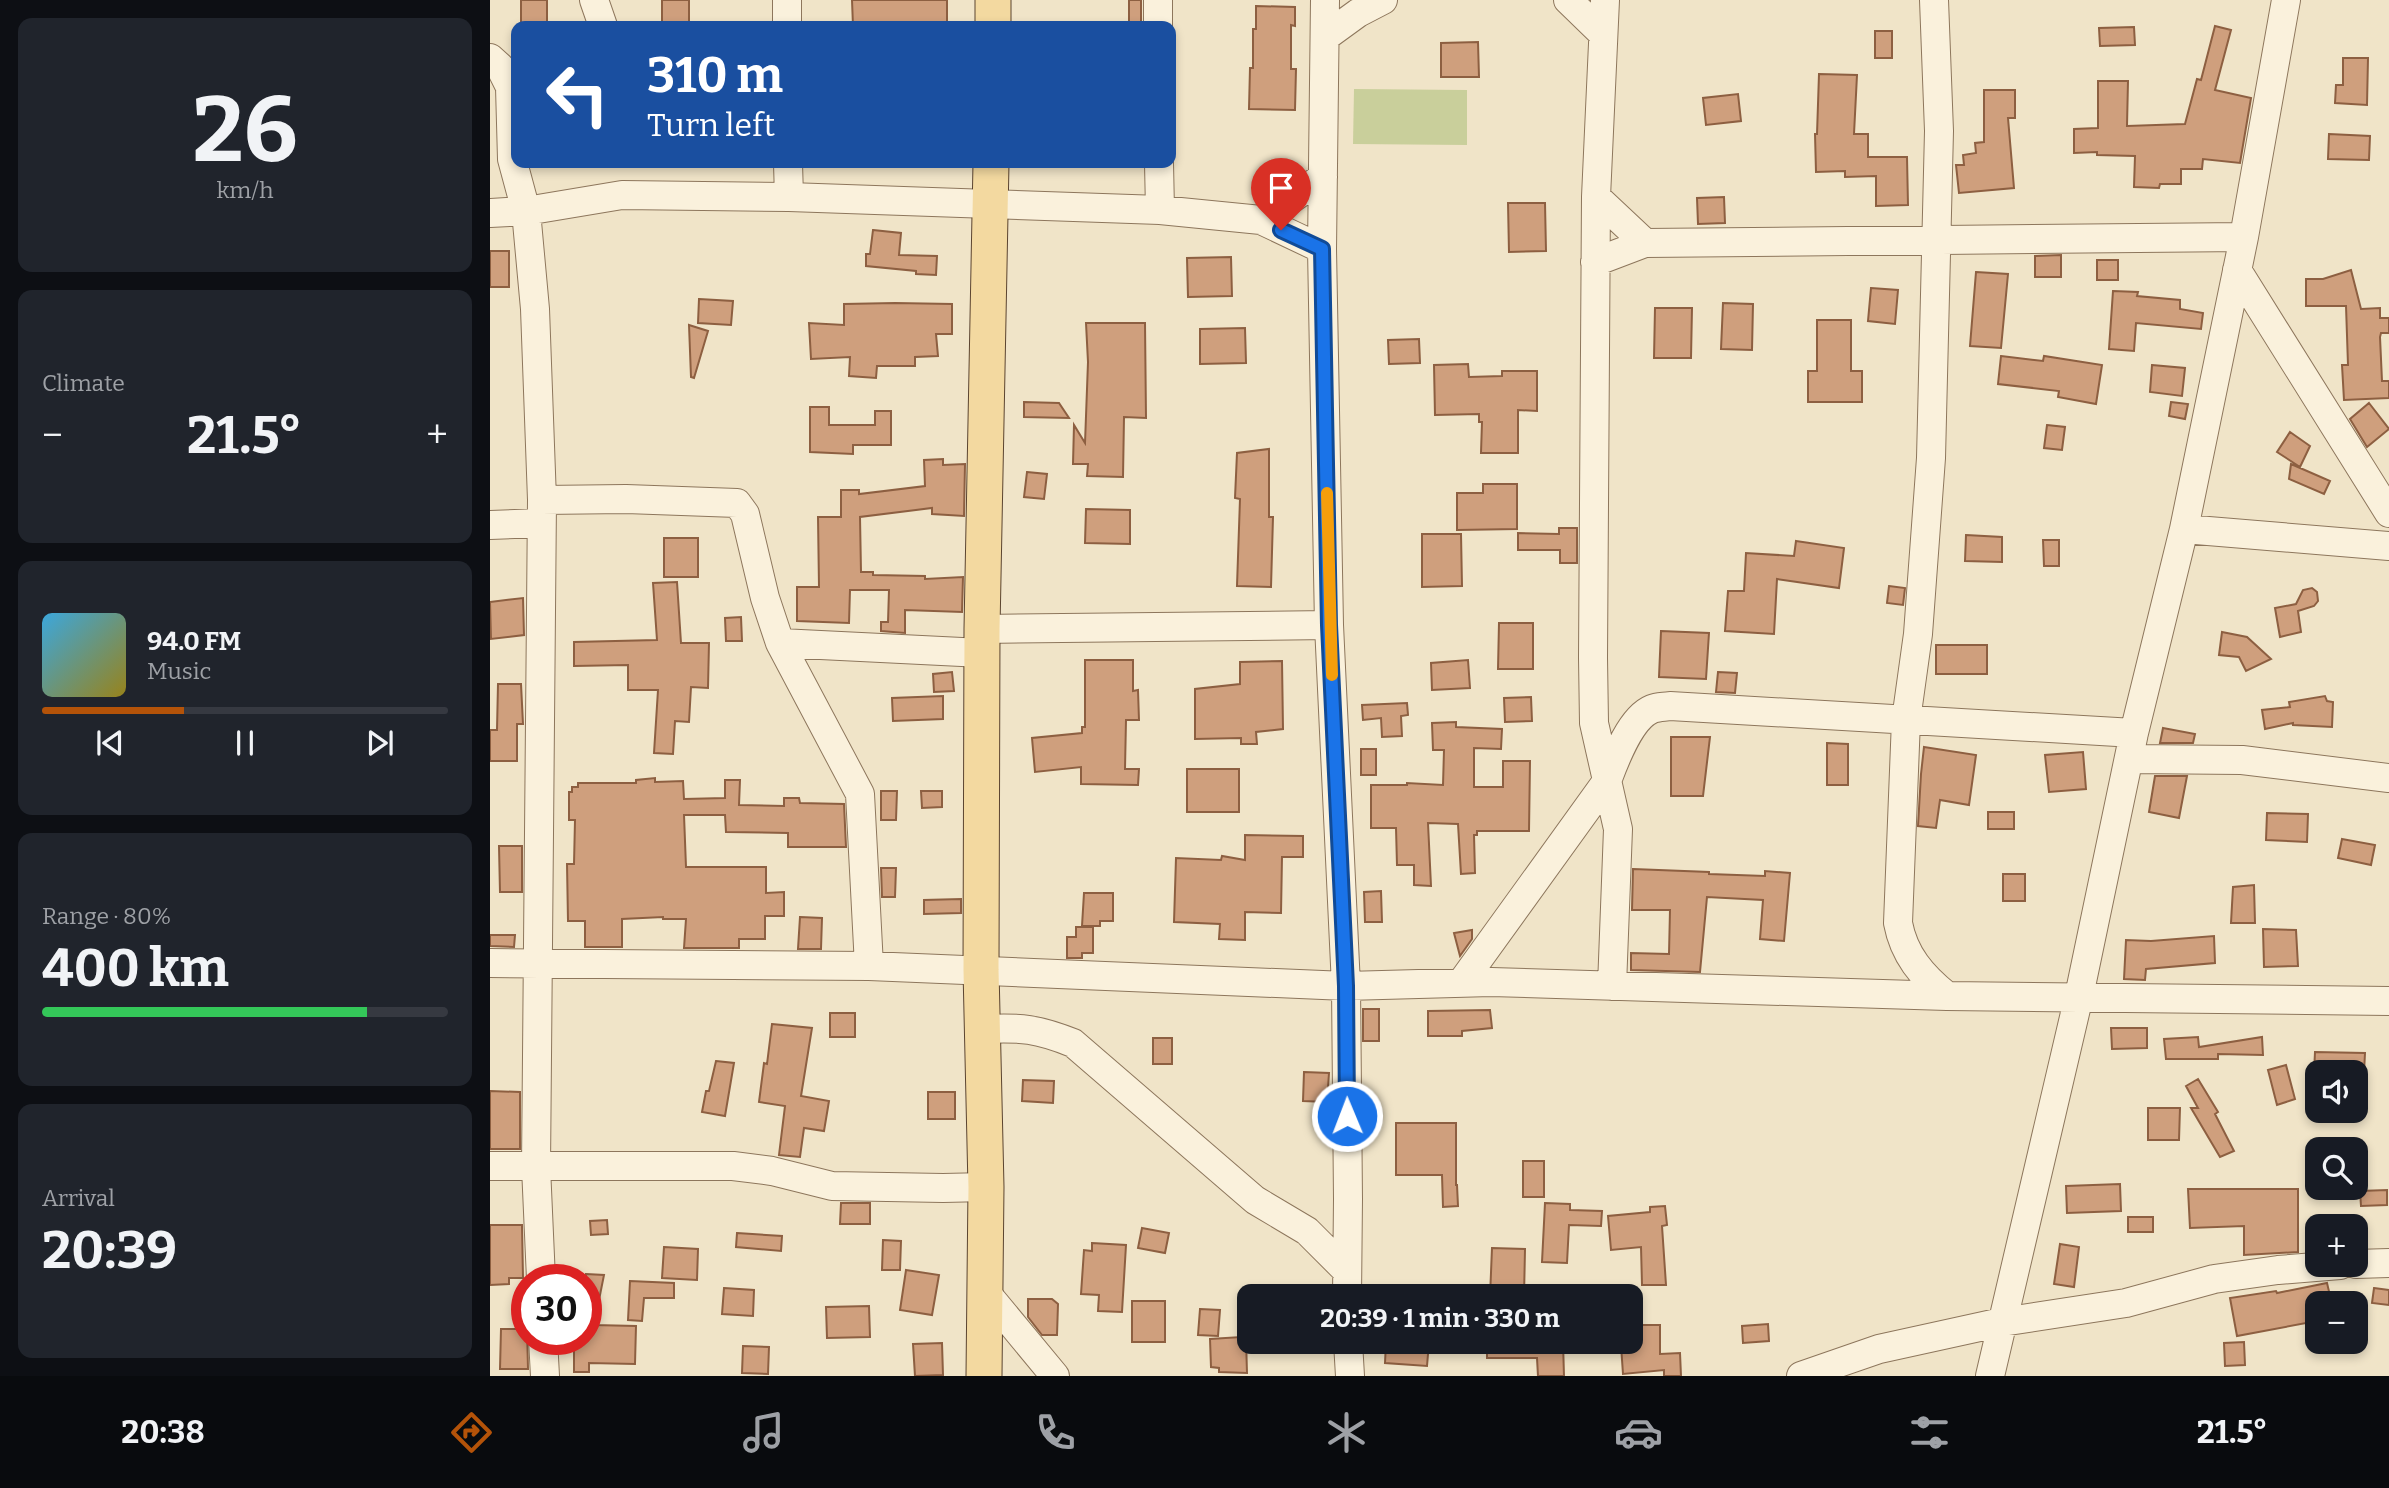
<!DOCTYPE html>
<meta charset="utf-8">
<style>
body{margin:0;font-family:Bitter,serif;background:#20242c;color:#f1f3f6;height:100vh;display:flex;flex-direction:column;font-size:26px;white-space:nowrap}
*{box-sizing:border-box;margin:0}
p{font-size:23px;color:#9ea1a6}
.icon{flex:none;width:38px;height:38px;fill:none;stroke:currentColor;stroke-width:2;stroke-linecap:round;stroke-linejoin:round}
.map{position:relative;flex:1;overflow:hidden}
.side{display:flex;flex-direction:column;gap:18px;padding:18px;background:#0d0f14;width:490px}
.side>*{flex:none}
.guide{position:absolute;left:21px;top:21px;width:665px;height:147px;border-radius:14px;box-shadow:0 4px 10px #0003;background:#1a4fa0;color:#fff;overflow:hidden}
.fabs{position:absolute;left:1815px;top:1060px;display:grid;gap:14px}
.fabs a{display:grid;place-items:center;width:63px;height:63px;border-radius:14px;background:#171b24;box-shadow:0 4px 10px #0003;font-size:35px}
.speed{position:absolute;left:21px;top:1264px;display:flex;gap:14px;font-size:35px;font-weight:700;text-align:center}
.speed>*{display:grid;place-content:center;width:91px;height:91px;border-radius:50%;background:#171b24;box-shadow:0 4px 10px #0003;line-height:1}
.speed .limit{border:10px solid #d22;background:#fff;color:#111}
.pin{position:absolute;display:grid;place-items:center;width:60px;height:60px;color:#fff;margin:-72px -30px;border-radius:50% 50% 50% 0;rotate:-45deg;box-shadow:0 0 7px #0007}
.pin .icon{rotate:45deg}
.me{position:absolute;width:77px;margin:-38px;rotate:359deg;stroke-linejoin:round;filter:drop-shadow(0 0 5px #0008)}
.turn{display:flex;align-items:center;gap:24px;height:147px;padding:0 21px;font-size:32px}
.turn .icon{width:91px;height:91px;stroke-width:2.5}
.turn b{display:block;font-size:49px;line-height:60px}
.big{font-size:52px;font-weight:700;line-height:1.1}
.side .tile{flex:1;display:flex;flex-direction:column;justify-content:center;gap:10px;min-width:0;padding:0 24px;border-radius:14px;background:#20242c}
.side .dial{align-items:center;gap:0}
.dial b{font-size:91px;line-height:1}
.song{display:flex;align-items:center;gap:21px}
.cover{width:84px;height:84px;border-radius:10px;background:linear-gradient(135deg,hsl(200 70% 55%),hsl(50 70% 35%))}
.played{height:7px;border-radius:4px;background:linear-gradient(90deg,#b45309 35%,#363941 35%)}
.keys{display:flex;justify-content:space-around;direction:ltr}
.heat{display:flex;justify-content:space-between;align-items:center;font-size:38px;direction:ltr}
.charge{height:10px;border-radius:5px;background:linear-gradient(90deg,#34c759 80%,#363941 0)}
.trip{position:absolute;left:747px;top:1284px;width:406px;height:70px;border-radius:14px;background:#171b24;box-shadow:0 4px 10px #0003;font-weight:700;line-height:70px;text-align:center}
.menu{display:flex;height:112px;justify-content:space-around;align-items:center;background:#090b0e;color:#9ea1a6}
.menu .icon{width:49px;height:49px}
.menu .on{color:#b45309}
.menu b{font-size:32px;color:#f1f3f6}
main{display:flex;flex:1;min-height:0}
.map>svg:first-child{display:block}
.green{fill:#c9cf9b}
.building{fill:#cf9f7d;stroke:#8d5f41;stroke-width:2}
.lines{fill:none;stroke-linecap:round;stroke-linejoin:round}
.minor-casing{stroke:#8d765c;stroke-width:30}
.major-casing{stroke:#5b4430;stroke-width:37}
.minor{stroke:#faf1dc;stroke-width:28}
.major{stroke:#f3d9a0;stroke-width:35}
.route-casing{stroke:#114b97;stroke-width:18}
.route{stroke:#1a73e8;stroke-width:12}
.slow{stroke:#f59e0b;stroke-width:12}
</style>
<main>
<section class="side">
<div class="tile dial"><b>26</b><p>km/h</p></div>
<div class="tile"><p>Climate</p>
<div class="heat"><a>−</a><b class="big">21.5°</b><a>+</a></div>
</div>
<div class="tile">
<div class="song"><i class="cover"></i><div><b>94.0 FM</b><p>Music</p></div></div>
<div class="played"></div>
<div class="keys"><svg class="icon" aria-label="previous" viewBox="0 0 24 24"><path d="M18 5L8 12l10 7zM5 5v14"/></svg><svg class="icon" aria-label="pause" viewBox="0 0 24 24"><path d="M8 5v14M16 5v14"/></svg><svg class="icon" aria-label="next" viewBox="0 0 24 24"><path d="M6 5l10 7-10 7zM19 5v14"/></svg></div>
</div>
<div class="tile"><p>Range · 80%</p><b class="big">400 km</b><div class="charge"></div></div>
<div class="tile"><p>Arrival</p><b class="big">20:39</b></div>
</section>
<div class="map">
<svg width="1899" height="1376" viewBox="0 0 1899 1376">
<rect width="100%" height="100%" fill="#f0e4c8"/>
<path class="green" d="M864 89 977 90V145L863 144Z"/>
<path class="building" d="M31 0H57V23L31 24Z
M172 0H199V22H172Z
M362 0H457V26H363Z
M639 0H651V26H639Z
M766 6 805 7V26L801 25V69H806L805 110 759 109 760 68H763V29H766Z
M1725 26 1741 30 1725 90 1761 98 1750 163 1713 159 1712 169H1691V184H1670L1669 188 1644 187 1645 156 1607 155V152L1584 153V129L1608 128V81H1638L1637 126 1695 124 1707 79 1711 80Z
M1644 27 1645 45 1610 46 1609 28Z
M1385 31H1402V58H1385Z
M988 42 989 77H951V43Z
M1853 58H1878L1877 105 1845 103 1846 85H1853Z
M1329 74 1367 75 1364 134H1378V157H1417L1418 205 1386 206V176L1355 177V171L1326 172 1325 134H1327Z
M1494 90H1525V118H1518L1524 188 1469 193 1466 165H1474L1473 155 1486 153 1485 143 1494 142Z
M1248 94 1251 121 1216 125 1213 98Z
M1839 134 1880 136 1879 160 1838 159Z
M1234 197 1235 223 1208 224 1207 198Z
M1018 203H1055L1056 251 1019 252Z
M383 230 411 233 409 255 447 256 446 275 426 274V271L376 266V254H380Z
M0 251H19V287H0Z
M1571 255V277H1545V256Z
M741 257 742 296 698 297 697 258Z
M1607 260H1628V280H1607Z
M1861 270 1871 309 1890 308V318H1899V333H1891L1890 337 1892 381H1899V398L1854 400 1852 365H1858L1856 306H1816V279H1833Z
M1486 272 1518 274 1511 348 1480 346Z
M1381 288 1408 290 1405 324 1378 321Z
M1623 291 1648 292 1647 296 1690 300V309L1713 313 1711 329 1646 323 1644 351 1619 349Z
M209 299 243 301 241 325 208 323Z
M405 303 462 304V334H446L448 356 425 357V366H387L386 378 359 376 360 357 321 359 319 323 354 325V304Z
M1233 303 1263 304 1262 350 1231 349Z
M1165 308H1202L1201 358H1164Z
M1327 320H1361V371H1372V402H1318V371H1327Z
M596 323H655L656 418 634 417 633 477 597 476 598 464H583L584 425 595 443 598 362Z
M199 325 218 331 204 378 201 377Z
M755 328 756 363 710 364V329Z
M929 339 930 363 899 364 898 340Z
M1511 356 1553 361 1554 356 1612 365 1606 404 1568 397 1569 391 1508 384Z
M978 364 979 377 1012 376V371H1047V411L1028 410V453H991L992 422H989V414L945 415 944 365Z
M1662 365 1695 368 1692 396 1660 392Z
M534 402 569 403 579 418 534 417Z
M1681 402 1698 404 1695 419 1679 416Z
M1879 403 1899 429 1877 447 1860 419Z
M320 407H339V425H385V411H401V445H363V454L320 452Z
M1557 425 1575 427 1572 450 1554 448Z
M1800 432 1820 446 1810 467 1787 452Z
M779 449V517H783L781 587 747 586 750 499 745 498 747 453Z
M453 459V465L475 464 474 516 442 514V508L370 517 371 572H383V575L435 576V579L473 577 472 612 415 610V633L391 631V622H398L399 590H360L359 623 307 621V587H329L328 517H351V490H369V494L435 486 434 460Z
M1801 464 1840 481 1834 494 1799 479Z
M537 472 557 474 554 499 534 497Z
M993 484H1027V529L967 530V493H993Z
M596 509 640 510V544L595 543Z
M1069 528H1087V563H1070V550H1028V533L1069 534Z
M932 534H971L972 586 932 587Z
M1476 535 1512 537V562L1475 561Z
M174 538H208V577H174Z
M1553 540H1569V566H1554Z
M1306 541 1354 548 1349 588 1287 579 1284 634 1235 631 1238 591H1254L1256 553 1304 556Z
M187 582 191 643H219L218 688 201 687 199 722 185 721 183 754 164 753 168 690H138V665L84 666V642L167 640 163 583Z
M1399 586 1415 588 1413 605 1397 603Z
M1822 588 1827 592 1828 601 1824 606 1808 611 1811 632 1790 637 1785 608 1806 604 1813 590Z
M33 598 34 635 1 639 0 602Z
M251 617 252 641H236L235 618Z
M1009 623H1043V669H1008Z
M1171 631 1219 633 1216 679 1169 677Z
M1732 632 1757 637 1781 659 1756 671 1749 657 1729 655Z
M1446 645H1497V674H1446Z
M595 660H643V691L648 690 649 720H636L635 769H649L648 785 591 784V767L545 772 542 738 592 733V727H595Z
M978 660 980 688 942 690 941 663Z
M792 661 793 729 766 732 767 744H751V738L705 739V689L750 684V662Z
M462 672 464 691 444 692 443 674Z
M1228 672 1247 673 1245 693 1226 692Z
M8 684H31L33 724H27V761H0V730H7Z
M453 696V719L403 721 402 698Z
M1835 696 1837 701 1843 702 1842 727 1803 725V723L1775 729 1772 710 1800 707 1799 702Z
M1041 697 1042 721 1015 722 1014 698Z
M917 703 918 715 911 716 912 736 892 737 891 718 873 720 872 705Z
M966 722V727L1012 729 1011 749 984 748V787H1013V761H1040L1039 831H987V835H984L985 873 971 874 968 824 938 823 941 886 924 885V865H907L906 828H881V785H917V783L953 785 954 750H943L942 723Z
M1673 728 1705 734 1703 743H1670Z
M1181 737H1220L1213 796H1181Z
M1337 743 1358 744V785H1337Z
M1434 747 1486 755 1479 805 1450 800 1446 828 1428 826 1431 774Z
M871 749H886V775H871Z
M1593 752 1596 789 1559 792 1555 755Z
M697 769H749V812H697Z
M1665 776H1697L1689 818 1659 812Z
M165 778V782L193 781 194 799 235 798V780H250L249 805 294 806V798H309L310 803 354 804 356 847H298V833L236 832 235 815H194L196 867H276V893L294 892V916H275V939H249V948H194L196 919H173V917L132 919V947H95V921H78L77 864H84L85 820H79V792H82V787H88V783H146V780Z
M391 791H407L406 820H391Z
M431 791H452V807L432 808Z
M1498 812H1524V829H1498Z
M1777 813 1818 814 1817 842 1776 840Z
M755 835 813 836V857H792L791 913 755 912V940L729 939 730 924 684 922 686 858 731 860 732 856 755 860Z
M1852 839 1885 845 1881 865 1848 858Z
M9 846H32V892H10Z
M391 868H406L405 897H392Z
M1143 869 1219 872V874L1275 876V871L1300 873 1294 941 1270 939 1273 900 1217 897 1210 972 1141 970V953L1179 954 1180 910H1142Z
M1513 874H1535V901H1513Z
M1764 885 1765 923H1741L1743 887Z
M891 891 892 922H875L874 892Z
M594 893H623V921H610V926H592Z
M471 899V913L434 914V900Z
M310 917 332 918 331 949H308Z
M586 927H603V953H592V958H577V937H586Z
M1773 929 1806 930 1808 966 1774 967Z
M982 930V939L970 956 964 933Z
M0 935H25L24 947 0 946Z
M1724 936 1725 963 1656 969 1655 980 1634 979 1636 940 1661 941Z
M873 1009H889V1041H873Z
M1000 1010 1002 1028 972 1031V1036H938V1011Z
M340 1013H365V1037H340Z
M282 1024 322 1028 311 1096 339 1101 334 1131 314 1128 310 1157 289 1155 295 1106 269 1102 274 1063 277 1064Z
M1621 1028H1657V1048L1622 1049Z
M1708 1037 1709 1047 1772 1037 1773 1055 1728 1054V1059H1676L1674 1039Z
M663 1038H682V1064H663Z
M1825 1052 1875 1053 1874 1073H1824Z
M226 1061 244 1063 235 1116 212 1112 216 1091H219Z
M1796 1065 1805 1099 1787 1105 1778 1070Z
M814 1072 839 1073 837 1102 813 1101Z
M1708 1079 1728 1112 1725 1114 1744 1151 1730 1157 1701 1108H1708L1696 1086Z
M533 1080 564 1081 563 1103 532 1101Z
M0 1091 30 1092V1149H0Z
M438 1092H465V1119H438Z
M1658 1108H1690L1689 1140H1658Z
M906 1123H966V1185H967L968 1206 953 1207 952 1175H906Z
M1033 1161H1054V1197H1033Z
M1630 1184 1631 1211 1577 1213 1576 1186Z
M1698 1189H1808V1252L1754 1255V1226L1700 1228Z
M1897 1190V1205L1871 1206 1870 1191Z
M351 1203H380V1224H350Z
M1055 1203 1080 1204V1210L1112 1211 1111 1226 1079 1225 1077 1263 1052 1262Z
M1175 1206 1177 1225 1172 1226 1176 1285H1152L1151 1247 1121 1250 1118 1216 1160 1212V1207Z
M1638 1217H1663V1232H1638Z
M117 1220 118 1234 101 1235 100 1221Z
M0 1225H32L33 1278H19V1284L0 1285Z
M652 1228 679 1233 675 1253 648 1248Z
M247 1233 292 1236 291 1251 246 1247Z
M393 1240 411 1241 410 1270H392Z
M602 1243 636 1245 632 1312 608 1311 609 1295 591 1294 594 1250 602 1251Z
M1570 1244 1589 1247 1584 1287 1564 1284Z
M174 1247 208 1249 207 1280 172 1278Z
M1002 1248 1035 1249 1034 1297H1000Z
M416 1270 449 1275 442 1315 410 1310Z
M96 1274 114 1275 104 1325 146 1326 145 1364 99 1363V1372H84V1339H96Z
M140 1281 184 1283V1298H154L152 1321 138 1320Z
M1837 1283 1842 1304H1827V1321L1747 1336 1740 1298 1786 1291 1787 1293Z
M234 1288 264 1290 263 1316 232 1314Z
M1884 1288 1899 1290V1305L1882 1303Z
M538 1299H562L568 1304 567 1335H552L538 1317Z
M642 1301H675V1342H642Z
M379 1306 380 1337 337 1338 336 1307Z
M710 1309 730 1310 728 1336 708 1335Z
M1278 1324 1279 1341 1253 1343 1252 1326Z
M1144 1325H1170V1354L1190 1353 1191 1376H1174V1370L1133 1374 1131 1345 1144 1344Z
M11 1329H37L38 1369H10Z
M751 1337 750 1340 756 1339 757 1373 729 1372V1368L721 1367 720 1339Z
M896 1342H939L937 1366 895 1363Z
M997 1342H1073L1074 1376H1048L1047 1358H997Z
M1754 1342 1755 1365 1735 1366 1734 1343Z
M452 1343 453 1375 425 1376 423 1344Z
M253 1346 279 1347 278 1374 252 1373Z"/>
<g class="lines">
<g class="minor-casing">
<path id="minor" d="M104 0 113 26
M297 0V26
M668 0V26
M835 0 832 249 839 625 856 986 858 1199 857 1297
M1078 0 1113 34
M1115 0 1106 197 1103 658 1104 723 1128 829 1122 986
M1444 0 1449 131 1441 458 1428 634 1416 720 1408 923C1414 955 1432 976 1457 996
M835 37 868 13 893 0
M0 58 10 67 20 87 22 159 36 211 45 309 52 500 46 1167 51 1279
M298 163 299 197
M669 163 670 210
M1106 197 1155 243
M0 213 36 211 132 195 299 197 670 210 771 220 832 249
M771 220 833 177
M1105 262 1155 243 1754 237
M1747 270 1899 513
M52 500 136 499 247 503 255 514 275 598 290 643 492 653
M0 525 51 523
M1694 529 1899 546
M492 629 839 625
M290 643 370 794 379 966
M1640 759 1752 760 1899 778
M0 963 379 966 856 986 1001 982 1457 996 1899 1001
M972 982 1117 781C1125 760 1140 718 1162 709 1167 707 1174 707 1180 706L1644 733
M494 1029C531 1027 548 1029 583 1043L765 1200 817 1231 856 1270
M0 1166H243L282 1171 342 1186 453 1188 496 1187
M1866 1264 1899 1263
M493 1289 565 1376
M53 1339 55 1376
M858 1342 860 1376
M1311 1376 1389 1349 1512 1322 1636 1303 1724 1279 1788 1270 1850 1265
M1500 1376 1589 996 1644 733 1694 529 1754 237 1796 0"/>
</g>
<g class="major-casing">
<path id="major" d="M503 26V0
M494 1376 496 1187 491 970 492 629 501 163"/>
</g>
<use href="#minor" class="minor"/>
<use href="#major" class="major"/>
</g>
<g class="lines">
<g class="route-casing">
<path id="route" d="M791 230 832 249 839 625 856 986 857 1116"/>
</g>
<use href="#route" class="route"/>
<path class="slow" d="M837 493 842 675"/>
</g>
</svg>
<div class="fabs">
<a><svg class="icon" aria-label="sound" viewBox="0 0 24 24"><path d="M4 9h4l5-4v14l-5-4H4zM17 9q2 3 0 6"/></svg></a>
<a><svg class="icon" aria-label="search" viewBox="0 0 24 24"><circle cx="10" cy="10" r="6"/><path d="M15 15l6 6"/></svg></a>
<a>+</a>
<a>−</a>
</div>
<div class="speed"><div class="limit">30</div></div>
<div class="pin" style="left:791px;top:230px;background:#d93025"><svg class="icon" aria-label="arrive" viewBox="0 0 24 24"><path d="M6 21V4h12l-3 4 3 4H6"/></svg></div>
<svg class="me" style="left:857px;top:1116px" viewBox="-20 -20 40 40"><circle r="17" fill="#1a73e8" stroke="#fff" stroke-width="3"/><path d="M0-11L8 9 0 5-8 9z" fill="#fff"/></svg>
<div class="trip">20:39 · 1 min · 330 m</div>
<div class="guide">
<div class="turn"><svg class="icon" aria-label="left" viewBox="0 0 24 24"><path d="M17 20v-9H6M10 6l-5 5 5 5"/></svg><div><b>310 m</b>Turn left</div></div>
</div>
</div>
</main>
<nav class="menu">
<b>20:38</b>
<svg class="icon on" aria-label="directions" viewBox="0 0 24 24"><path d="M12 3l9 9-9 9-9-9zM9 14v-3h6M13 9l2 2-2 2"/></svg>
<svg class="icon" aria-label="music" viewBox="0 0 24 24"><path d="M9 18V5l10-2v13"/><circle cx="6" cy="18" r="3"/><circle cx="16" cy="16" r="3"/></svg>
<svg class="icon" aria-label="phone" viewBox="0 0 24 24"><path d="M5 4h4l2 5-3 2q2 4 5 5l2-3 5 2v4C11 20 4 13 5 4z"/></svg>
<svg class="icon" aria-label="climate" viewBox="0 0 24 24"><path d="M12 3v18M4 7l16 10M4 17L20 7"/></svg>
<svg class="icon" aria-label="car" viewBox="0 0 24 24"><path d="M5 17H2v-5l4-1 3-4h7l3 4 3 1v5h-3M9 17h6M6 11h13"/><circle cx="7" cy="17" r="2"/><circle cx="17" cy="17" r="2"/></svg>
<svg class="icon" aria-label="filters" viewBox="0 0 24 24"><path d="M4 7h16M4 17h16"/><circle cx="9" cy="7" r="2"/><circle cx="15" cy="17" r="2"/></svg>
<b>21.5°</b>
</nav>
